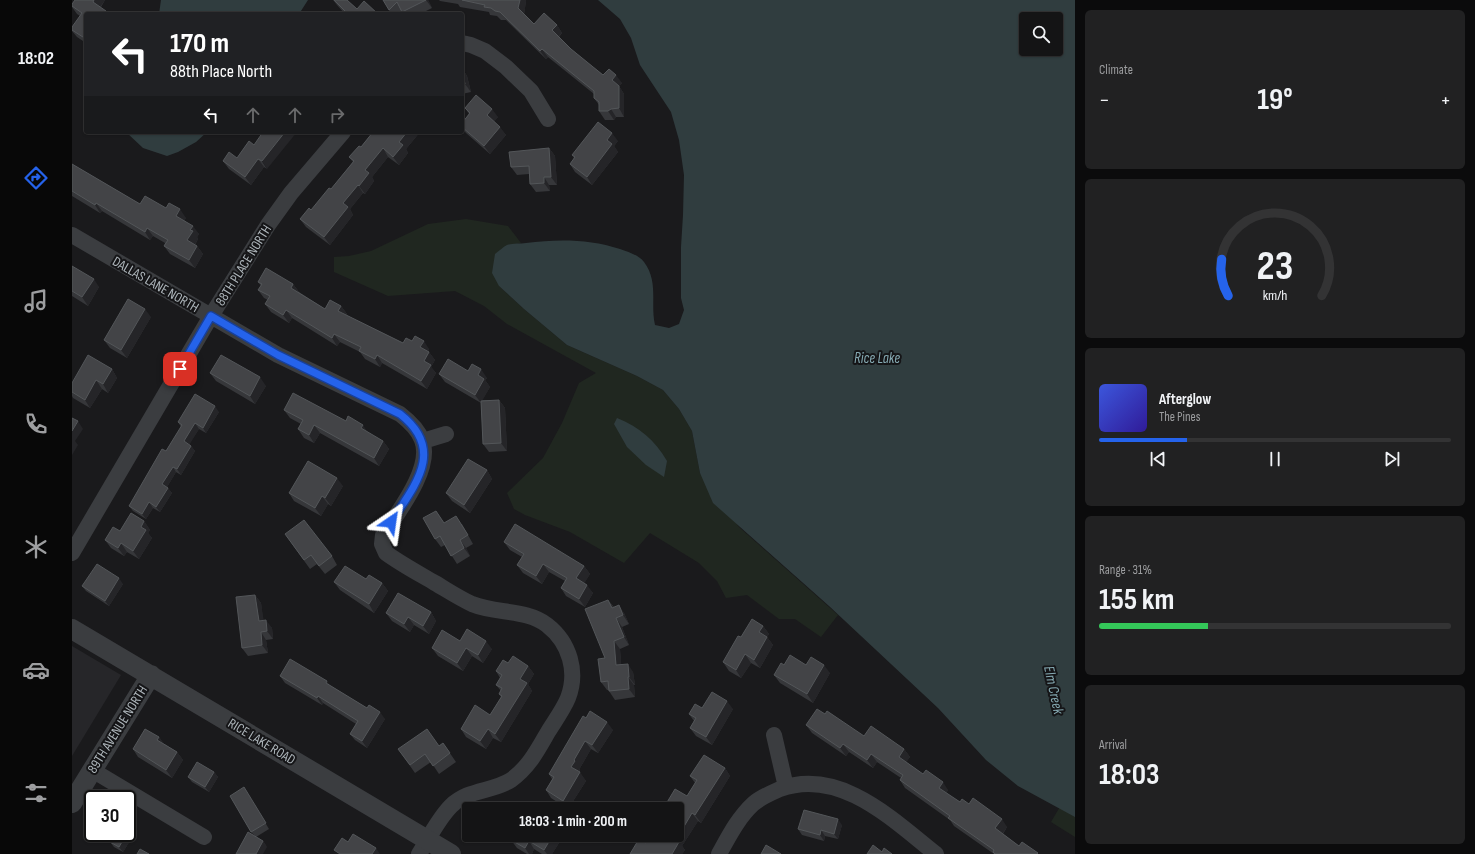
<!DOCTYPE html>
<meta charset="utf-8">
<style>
body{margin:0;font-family:"Sofia Sans Condensed",sans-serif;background:#212122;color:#f1f3f6;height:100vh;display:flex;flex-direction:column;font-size:15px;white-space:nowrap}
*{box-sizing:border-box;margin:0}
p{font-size:13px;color:#9d9ea0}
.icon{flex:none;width:22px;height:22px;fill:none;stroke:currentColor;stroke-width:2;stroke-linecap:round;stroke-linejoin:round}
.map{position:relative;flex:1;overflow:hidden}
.drawer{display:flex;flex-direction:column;gap:10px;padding:10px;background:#0b0b0c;width:400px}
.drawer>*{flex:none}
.banner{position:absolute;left:12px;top:12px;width:380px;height:122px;border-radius:4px;box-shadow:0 1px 3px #0004,0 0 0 1px #333334;background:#202124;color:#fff;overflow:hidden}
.fabs{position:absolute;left:947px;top:12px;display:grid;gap:8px}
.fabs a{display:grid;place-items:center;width:44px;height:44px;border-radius:4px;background:#141415;box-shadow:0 1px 3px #0004,0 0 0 1px #333334;font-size:20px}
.speed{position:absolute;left:12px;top:790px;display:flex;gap:8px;font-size:20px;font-weight:700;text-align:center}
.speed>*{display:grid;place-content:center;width:52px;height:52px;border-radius:50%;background:#141415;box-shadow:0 1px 3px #0004,0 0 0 1px #333334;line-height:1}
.speed .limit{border:2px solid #111;border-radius:6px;background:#fff;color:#111}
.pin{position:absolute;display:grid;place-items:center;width:34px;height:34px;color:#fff;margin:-17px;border-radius:8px;box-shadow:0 2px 6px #0006}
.me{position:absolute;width:44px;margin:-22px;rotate:32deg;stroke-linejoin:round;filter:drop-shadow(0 0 3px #0008)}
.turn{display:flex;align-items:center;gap:14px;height:84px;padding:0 20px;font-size:18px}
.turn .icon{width:52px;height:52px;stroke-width:2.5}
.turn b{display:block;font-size:28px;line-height:34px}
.lanes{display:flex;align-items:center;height:38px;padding:0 20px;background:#0003;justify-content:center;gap:20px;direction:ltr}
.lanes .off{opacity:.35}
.big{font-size:30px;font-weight:700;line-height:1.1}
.drawer .tile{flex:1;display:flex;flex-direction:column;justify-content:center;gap:6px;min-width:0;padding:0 14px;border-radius:6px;background:#212122}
.drawer .dial{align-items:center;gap:0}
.dial svg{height:104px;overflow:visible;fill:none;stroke:#333334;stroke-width:7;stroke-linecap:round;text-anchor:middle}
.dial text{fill:#f1f3f6;stroke:none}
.song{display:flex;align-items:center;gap:12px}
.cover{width:48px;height:48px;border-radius:6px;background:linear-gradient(135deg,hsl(230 70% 55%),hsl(250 70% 35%))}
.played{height:4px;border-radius:2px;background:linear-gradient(90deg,#2563eb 25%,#333334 25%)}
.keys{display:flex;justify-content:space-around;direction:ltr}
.heat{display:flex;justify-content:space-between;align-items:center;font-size:22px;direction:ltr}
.charge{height:6px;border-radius:3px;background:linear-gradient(90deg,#34c759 31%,#333334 0)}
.trip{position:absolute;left:390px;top:802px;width:222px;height:40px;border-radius:4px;background:#141415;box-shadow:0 1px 3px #0004,0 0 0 1px #333334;font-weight:700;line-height:40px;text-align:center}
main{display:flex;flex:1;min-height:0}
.tab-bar{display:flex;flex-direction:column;width:72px;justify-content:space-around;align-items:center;background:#080808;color:#9d9ea0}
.tab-bar .icon{width:28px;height:28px}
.tab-bar .selected{color:#2563eb}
.tab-bar b{font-size:18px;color:#f1f3f6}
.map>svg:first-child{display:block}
.built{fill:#262629}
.green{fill:#202720}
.water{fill:#303d3f;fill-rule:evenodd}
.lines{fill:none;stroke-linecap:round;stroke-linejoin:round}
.minor{stroke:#3b3d40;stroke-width:16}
.tertiary{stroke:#3b3d40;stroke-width:20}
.wall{fill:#36373a}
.shaded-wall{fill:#252528}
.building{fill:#434447;stroke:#535659}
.route-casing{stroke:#184099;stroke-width:10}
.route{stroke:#2563eb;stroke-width:7}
.labels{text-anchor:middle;stroke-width:4;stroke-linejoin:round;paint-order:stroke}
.street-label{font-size:14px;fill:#adb5ba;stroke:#151517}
.water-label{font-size:15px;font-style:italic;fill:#86aab3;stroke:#151517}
</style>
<main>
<nav class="tab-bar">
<b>18:02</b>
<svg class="icon selected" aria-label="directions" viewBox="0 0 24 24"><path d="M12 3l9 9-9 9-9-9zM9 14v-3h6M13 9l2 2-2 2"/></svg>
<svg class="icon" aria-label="music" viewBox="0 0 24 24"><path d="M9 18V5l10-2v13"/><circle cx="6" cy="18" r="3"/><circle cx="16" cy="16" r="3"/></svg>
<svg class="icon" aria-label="phone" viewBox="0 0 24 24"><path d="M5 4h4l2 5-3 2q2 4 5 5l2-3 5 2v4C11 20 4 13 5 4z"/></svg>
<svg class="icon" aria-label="climate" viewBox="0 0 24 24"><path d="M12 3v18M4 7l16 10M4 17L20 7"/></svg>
<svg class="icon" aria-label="car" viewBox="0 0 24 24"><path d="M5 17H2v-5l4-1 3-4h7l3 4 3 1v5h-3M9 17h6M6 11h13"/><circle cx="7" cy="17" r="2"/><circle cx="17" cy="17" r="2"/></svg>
<svg class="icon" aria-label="filters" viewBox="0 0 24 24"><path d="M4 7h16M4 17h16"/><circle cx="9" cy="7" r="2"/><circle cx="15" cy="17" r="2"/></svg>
</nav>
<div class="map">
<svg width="1003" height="854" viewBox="0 0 1003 854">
<rect width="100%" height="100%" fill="#1a1a1c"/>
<path class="built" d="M0 646 49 675 0 756Z"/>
<path class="green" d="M394 219 436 226 449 243 436 245 427 286 452 309 495 345 565 376 591 390 607 409 620 431 628 473 667 527 766 615 749 637 723 619H707L675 595 654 598 645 581 627 563 578 533 552 563 498 532 453 515 442 509 435 493 471 458 490 423 507 383 524 373 435 324 412 306 383 291 316 296 262 272V257L277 256 299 251 356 224Z
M1003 781V837L979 822Z"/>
<path class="water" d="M89 0H236L227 14H87Z
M526 0H1003V817L946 786 914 760 866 708 757 606 641 503 628 473 620 431 607 409 591 390 565 376 495 345 452 309 427 286 420 273 423 254C427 251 431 247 435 245 440 243 448 244 454 243 486 239 517 239 548 249 556 252 567 255 572 262 587 282 578 303 583 325L597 328 607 324 612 310 609 298V247L611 215 612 175 607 140 599 112 568 65 559 38 548 19ZM954 19H984V49H954Z
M54 132H135L124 142 106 152 95 156 71 148Z
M545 418C567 427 583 440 595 461L592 477 574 465 555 447 542 424Z"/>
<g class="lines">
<path class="minor" d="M390 43 399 45 413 51 434 67 459 91 476 119
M0 235 206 355 328 414C337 421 346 429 350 440 361 468 326 512 311 535L310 544 314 553C329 564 346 573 363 583 375 590 387 598 400 604 424 614 455 609 475 625 498 643 506 672 496 698 491 710 482 722 476 732 465 751 457 767 439 780 420 792 396 789 379 806 366 819 357 838 347 854
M351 441 374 434
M0 553 139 316 196 225 219 193 271 132
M702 735 714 787
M20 770 132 837
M647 854C657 836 666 818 681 804 689 797 699 793 708 789 768 767 821 820 864 854"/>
<path class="tertiary" d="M0 629 379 854
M0 803 79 675"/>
</g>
<path class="wall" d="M3 0H33L29 7 14 14V43L5 37 0 31V27L8 16 5 14 0 7V4Z
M261 0H275L285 9 273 14 265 5Z
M311 0H356L360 8 348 14H332L330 11 327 14H319Z
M367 0H453L454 1 452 14 462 24 485 25 490 33 487 37 499 49 531 75 550 83 547 86 552 94V117H544L542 120H533L527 111V105L522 98V94L476 57 474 59 434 20H429L425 16 418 15 417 12 388 7 386 4 368 1Z
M390 68 395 76 399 92 390 94Z
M393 108 426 117 422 121 434 135 418 154 394 133 390 128V123L397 114Z
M301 132H348L334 149 336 153 327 165 316 157 300 177 302 181 293 194 291 193 278 209 281 215 258 245 234 227 228 219 239 210 259 189 281 162 277 157 289 147Z
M177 141 195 169 192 167 179 185 157 169 151 161 165 158Z
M546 141 542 146 546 152 520 185 503 172 498 164 502 158 500 155Z
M477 148 483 156 485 185H477L478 191 464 192 458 184 457 174 445 175 439 167Z
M0 164 68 204 94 208 114 218 112 220 127 234 125 237 126 239 123 245 125 246 131 254 123 268 98 254 92 246 93 243 81 236 78 240 30 211 28 213 0 196Z
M0 266 27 287 16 306 0 296Z
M186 282 221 284 227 292 253 309 269 306 275 314 274 315 331 343 340 341 357 349 356 351 363 360 359 367 364 373 355 389 310 363 308 367 293 359 288 352 268 342 265 346 220 318 217 323 199 312 193 304 196 300 192 298 186 290 189 286Z
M79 317 55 358 38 348 32 340Z
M40 369 45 378 36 393 30 389 18 408 1 398 0 396V383Z
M396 371 415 378 413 380 418 387 410 400H427L433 408 435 451 417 452 411 444 409 402V403L373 382 367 374Z
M138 373 194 386 183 404 144 381Z
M212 410 295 432 311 441 317 449 307 466 248 433 242 443 232 438 226 429 229 424 218 418Z
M147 412 134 433 127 429 117 444 119 446 123 451 109 475 104 472 95 487 100 493 88 512 81 508 74 519 61 511 57 506 94 451 109 427 106 422Z
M415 470 420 479 398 513 380 501 374 493Z
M271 486 259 506 256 504 249 516 222 501 217 493Z
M364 511 372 523 390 524 401 544 394 548 398 556 385 564 373 545 369 547 363 539Z
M72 521 78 530 76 533 80 538 67 559 55 552 52 556 39 548 33 540 48 531Z
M213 534 260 556 265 565 253 574 245 564 238 569Z
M432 542 512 566 518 574 512 583 521 593 513 607 494 596 489 588 493 581 477 572 470 584 451 573 445 565 450 557 438 550Z
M294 579 310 583 316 591 302 613 268 590 262 582Z
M51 584 37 606 14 591 10 586Z
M183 595 189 603 191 620 200 628 201 639 194 640 196 653 176 656 170 648Z
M536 600 542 607 552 613 557 624 550 627 557 645 548 649 549 664 561 672 563 685H562L563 697 543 700 537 691V690H535L529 682 533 658Z
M359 612 364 621 357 634 342 625 338 632 320 621 314 613Z
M691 626 697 634 695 637 701 645 688 668 679 663 669 678 657 671 651 662 669 637Z
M388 641 420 649 411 663 400 656 391 671 366 656 360 648Z
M712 665H734L758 673 741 703 708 683 702 675Z
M456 666 462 674 456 684 460 691 429 742 421 738 414 749 394 737 389 729 418 715 429 697 427 694 429 691 424 685 428 678 424 671Z
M208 676 259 686 313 719 295 748 283 740 278 734 284 724 251 703 250 705 213 683Z
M630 708 661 709 640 745 624 736 618 728 622 721 617 714Z
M753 714 792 736 832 749 838 757 834 762 851 774 876 790 874 793 888 802 897 804 935 827 931 834 947 846 966 854H922L882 826 878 820 833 788 828 780 829 778 805 762 801 768 777 752 774 756 740 733 734 725Z
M514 718 541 730 526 753 519 749 508 768V769L507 772 514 781 496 809 479 798 474 790 480 779 477 774Z
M87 737 91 743 105 752 111 760 100 778 66 757 61 749Z
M371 743 384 762 367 774 359 762 343 773 326 749 367 746Z
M653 768 658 776 629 823 626 821 610 846 613 850 610 854H558L574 843 615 796 623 783 618 776Z
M142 772 146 777 137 792 120 782 116 777Z
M172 787 197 829 184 837 191 841 195 847 183 836 179 832Z
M60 825 64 831 51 852 42 847 38 842 41 837 34 833H55Z
M770 825 766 839 753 836 752 841 730 835 726 829Z
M492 835 480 854H470L462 849 460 854H455L445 848 439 840Z"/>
<path class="shaded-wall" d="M22 0H33L26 10 21 2Z
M354 0H356L360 8Z
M448 0H453L454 1 452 16 446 8Z
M34 11 36 14H32Z
M485 25 490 33 485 38 480 30Z
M470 49 476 57 474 59 468 51Z
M390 68 395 76 399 92 393 84Z
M544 75 550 83 547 86 552 94V117L547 108 540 80Z
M420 109 426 117 421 123 415 115Z
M539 109 544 117 542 120 536 111Z
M428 127 434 135 418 154 412 146Z
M213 132H225L195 169 190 161Z
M335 132H348L334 149 336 153 327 165 321 157 327 142Z
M540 133 546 141 542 146 546 152 520 185 515 177 535 140Z
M311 148 316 157 300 177 302 181 293 194 287 186 293 170Z
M477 148 483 156 485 185 479 177Z
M186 159 192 167 179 185 173 177Z
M472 177 477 185 478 191 472 183Z
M286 185 291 193 278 209 281 215 258 245 252 237 271 203Z
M24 203 30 211 28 213 23 205Z
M108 209 114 218 110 224 104 216Z
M121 226 127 234 125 237 126 239 121 248 115 240 118 230Z
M75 228 81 236 78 240 73 232Z
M125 246 131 254 123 268 117 260Z
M22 279 27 287 16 306 10 297Z
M221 284 227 292 225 296 219 288Z
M269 306 275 314 272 319 266 311Z
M73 309 79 317 55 358 49 350Z
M214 310 220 318 217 323 211 315Z
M262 334 268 342 265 346 260 338Z
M352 341 357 349 354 355 348 347Z
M357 352 363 360 359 367 364 373 355 389 349 381 352 361Z
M305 355 310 363 308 367 303 359Z
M40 369 45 378 36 393 31 384Z
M409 369 415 378 413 380 418 387 409 403 403 395 406 375Z
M188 377 194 386 183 404 178 396Z
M24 380 30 389 18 408 13 400Z
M427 400 433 408 435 451 429 443Z
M143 406 147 412 134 433 131 428Z
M6 421 11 429 3 441 6 445 0 455V431Z
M123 423 127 429 116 447 112 441Z
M242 425 248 433 242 443 237 435Z
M291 425 296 433 289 428Z
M311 441 317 449 307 466 302 458Z
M119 446 123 451 109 475 105 469Z
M101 467 104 472 94 489 90 484Z
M415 470 420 479 398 513 392 505Z
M265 478 271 486 259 506 253 498Z
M96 488 100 493 88 512 84 507Z
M250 496 256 504 249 516 243 508Z
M77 502 81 508 74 519 70 514Z
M72 521 78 530 76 533 80 538 67 559 61 551 69 527Z
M388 540 394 548 398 556 392 548Z
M49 543 55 552 52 556 46 548Z
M471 564 477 572 470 584 464 576Z
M512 566 518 574 510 587 504 578Z
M47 578 51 584 37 606 33 601Z
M310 583 316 591 302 613 297 604Z
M515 585 521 593 513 607 507 599Z
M183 595 189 603 193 629 187 621Z
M536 600 542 608H540Z
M547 605 552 613 557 624 551 615Z
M359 612 364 621 357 634 351 626Z
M336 617 342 625 338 632 332 624Z
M544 618 550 627 557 645 552 637Z
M194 620 200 628 201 639 195 631Z
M691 626 697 634 693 640 687 632Z
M189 632 194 640 196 653 190 645Z
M695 637 701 645 688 668 682 660Z
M414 641 420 649 411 663 406 655Z
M542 641 548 649 550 673 544 665Z
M394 648 400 656 391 671 385 663Z
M673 654 679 663 669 678 664 670Z
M556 664 561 672 563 685 557 677Z
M752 665 758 673 741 703 735 694Z
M456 666 462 674 456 684 460 691 429 742 423 734 448 679Z
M556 677 562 685 563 697 557 689Z
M255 681 260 688 254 683Z
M246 696 251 703 250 705 245 698Z
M655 701 661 709 640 745 634 737Z
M308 712 313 719 295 748 290 741Z
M535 722 541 730 526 753 520 745Z
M416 729 421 738 414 749 408 741Z
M87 737 93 745 85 740Z
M513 741 519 749 508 768V769L505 775 499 767 502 760Z
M771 744 777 752 774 756 768 748Z
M832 749 838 757 832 765 827 757Z
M105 752 111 760 100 778 94 770Z
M799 754 805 762 801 768 795 760Z
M653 768 658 776 629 823 623 815Z
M142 772 146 777 137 792 133 787Z
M508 772 514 781 496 809 491 801Z
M871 782 876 790 873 796 867 788Z
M620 813 626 821 610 846 613 850 610 854H600L604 840Z
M766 819 770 825 766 839 762 834Z
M930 819 935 827 929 836 923 828Z
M60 825 64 831 51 852 47 847Z
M749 830 753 836 752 841 748 835Z
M481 835H492L480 854H475L472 850Z
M191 841 195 847 191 854H184Z
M457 841 462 849 460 854H457L453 848Z
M304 848 308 854H300Z"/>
<path class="building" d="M3 0H22L21 2 34 11 32 14H14V39L0 30V27L10 13 0 6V4Z
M262 0H275L285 9 292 1 306 14H274L275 13Z
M311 0H354L330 12 325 2 317 10Z
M390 0H448L446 8 462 24 472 13 485 25 480 30 499 49 531 75 537 69 544 75 540 80 547 86V108L539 109 536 111H527V102L522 98V91L470 49 468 51 428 12 423 11 419 8 412 7 413 5Z
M390 70 393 84 390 85Z
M404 95 420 109 415 115 428 127 412 146 390 127V123L398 113 393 108Z
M526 122 540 133 535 140 540 144 515 177 498 164 503 157 500 155Z
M191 132H213L190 161 186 159 173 177 151 161 157 152 165 158 177 141 182 145Z
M301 132H335L327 142 331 145 321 157 311 148 293 170 297 173 287 186 286 185 271 203 276 207 252 237 228 219 237 208 239 210 257 188 259 189 282 161 277 157 287 146 289 147Z
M477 148 479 177H472V183L458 184 457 166 439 167 437 152Z
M0 164 68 204 73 196 94 208 97 203 108 209 104 216 121 226 118 230 121 231 115 240 125 246 117 260 92 246 96 240 75 228 73 232 24 203 23 205 0 191Z
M0 266 22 279 10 297 0 291Z
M194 268 221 284 219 288 253 309 258 300 269 306 266 311 331 343 334 338 340 341 343 336 352 341 348 347 357 352 352 361 359 365 349 381 305 355 303 359 287 351 289 347 262 334 260 338 214 310 211 315 193 304 198 296 186 290 190 284 186 282Z
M56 299 73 309 49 350 32 340Z
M16 355 40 369 31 384 24 380 13 400 0 392V383Z
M149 355 188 377 178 396 138 373Z
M376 359 396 371 400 364 409 369 406 375 412 379 403 395 367 374Z
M221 393 274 421 276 416 291 425 289 428 311 441 302 458 242 425 237 435 226 429 231 420 212 410Z
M123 394 143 406 131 428 123 423 112 441 119 446 105 469 101 467 90 484 96 488 84 507 77 502 70 514 57 506 90 449 94 451 110 425 106 422Z
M427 400 429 443 411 444 409 401Z
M0 418 6 421 0 431Z
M396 459 415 470 392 505 374 493Z
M236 461 265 478 253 498 250 496 243 508 217 493Z
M364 511 372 523 384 516 396 535 388 540 392 548 379 556 368 536 363 539 351 518Z
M59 513 72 521 69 527 74 530 61 551 49 543 46 548 33 540 41 527 48 531Z
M232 520 260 556 247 566 239 555 232 560 213 534Z
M443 524 512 566 504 578 515 585 507 599 489 588 495 578 471 564 464 576 445 565 452 554 432 542Z
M25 564 47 578 33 601 10 586Z
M273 566 294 579 297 575 310 583 297 604 262 582Z
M326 593 359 612 351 626 336 617 332 624 314 613Z
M183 595 187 621 194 620 195 631 189 632 190 645 170 648 164 597Z
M536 600 540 608 547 605 551 615 544 618 552 637 542 641 544 665 556 664 557 677H556L557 689 537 691 536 681 529 682 526 659 533 658 513 609Z
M680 619 691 626 687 632 695 637 682 660 673 654 664 670 651 662 666 636 669 637Z
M395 629 414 641 406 655 394 648 385 663 360 648 370 630 388 641Z
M718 655 734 665 739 657 752 665 735 694 702 675 709 663 712 665Z
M441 656 456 666 448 679 455 683 423 734 416 729 408 741 389 729 403 705 418 715 430 696 427 694 430 688 424 685 430 675 424 671 431 660 436 663Z
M218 659 255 681 254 683 295 708 297 705 308 712 290 741 278 734 286 721 246 696 245 698 208 676Z
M640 692 655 701 634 737 618 728 624 718 617 714 623 704 630 708Z
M745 709 753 714 755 711 792 736 799 726 832 749 827 757 851 774 854 770 871 782 867 788 888 802 890 799 897 804 901 798 930 819 923 828 947 846 950 842 966 853 965 854H923L921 852 922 850 876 818 878 816 828 780 831 775 799 754 795 760 771 744 768 748 734 725Z
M518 711 535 722 520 745 513 741 502 760 503 761 499 767 508 772 491 801 474 790 482 777 477 774 511 716 514 718Z
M73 729 87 737 85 740 105 752 94 770 61 749Z
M355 729 367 746 371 743 378 753 361 766 353 754 338 765 326 749Z
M632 755 653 768 623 815 620 813 604 840 607 842 600 854H558L567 839 574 843 579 835H605V809H591L603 789 615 796 625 780 618 776Z
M125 762 142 772 133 787 116 777Z
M172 787 194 823 179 832 158 796Z
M732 810 766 819 762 834 749 830 748 835 726 829Z
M55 822 60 825 47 847 38 842 42 835 39 833H55Z
M176 832 191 841 184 854H164Z
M281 834 304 848 300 854H268L262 850 270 838 276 842Z
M442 835H481L472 850 457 841 453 848 439 840Z
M694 845 709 854H689Z
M801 845 810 852 812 848 820 854H795Z
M68 849 77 854H65Z"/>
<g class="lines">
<g class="route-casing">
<path id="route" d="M108 369 139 316 206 355 328 414C374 450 343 485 319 522"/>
</g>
<use href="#route" class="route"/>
</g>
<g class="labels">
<g class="street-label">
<text transform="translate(171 265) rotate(-58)" y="5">88TH PLACE NORTH</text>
<text transform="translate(84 284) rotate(30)" y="5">DALLAS LANE NORTH</text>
<text transform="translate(45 729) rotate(-58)" y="5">89TH AVENUE NORTH</text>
<text transform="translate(190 741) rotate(31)" y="5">RICE LAKE ROAD</text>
</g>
<g class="water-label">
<text x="805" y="363">Rice Lake</text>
<text transform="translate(982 690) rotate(78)" y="5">Elm Creek</text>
</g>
</g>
</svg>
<div class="fabs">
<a><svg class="icon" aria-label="search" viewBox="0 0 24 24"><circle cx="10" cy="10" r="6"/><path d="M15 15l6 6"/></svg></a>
</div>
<div class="speed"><div class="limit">30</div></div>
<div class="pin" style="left:108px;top:369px;background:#d93025"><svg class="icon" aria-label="arrive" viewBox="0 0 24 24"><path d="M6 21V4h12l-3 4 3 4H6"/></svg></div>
<svg class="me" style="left:319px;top:522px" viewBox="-20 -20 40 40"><path d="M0-17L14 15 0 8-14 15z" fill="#2563eb" stroke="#fff" stroke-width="4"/></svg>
<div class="trip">18:03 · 1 min · 200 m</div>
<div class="banner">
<div class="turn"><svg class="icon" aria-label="left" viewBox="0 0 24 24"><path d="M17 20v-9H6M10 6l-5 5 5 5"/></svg><div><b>170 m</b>88th Place North</div></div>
<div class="lanes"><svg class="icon" aria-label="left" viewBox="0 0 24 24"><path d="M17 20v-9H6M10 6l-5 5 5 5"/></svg><svg class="icon off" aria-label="ahead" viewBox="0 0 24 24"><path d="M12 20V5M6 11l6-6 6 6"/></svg><svg class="icon off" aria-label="ahead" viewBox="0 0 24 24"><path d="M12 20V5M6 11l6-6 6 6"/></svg><svg class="icon off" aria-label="right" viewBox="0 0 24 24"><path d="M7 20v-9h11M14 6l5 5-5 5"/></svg></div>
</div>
</div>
<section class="drawer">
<div class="tile"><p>Climate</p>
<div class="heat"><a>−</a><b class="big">19°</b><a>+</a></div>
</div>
<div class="tile dial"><svg viewBox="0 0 100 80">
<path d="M14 69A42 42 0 1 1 86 69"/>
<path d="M14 69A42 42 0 0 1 9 41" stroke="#2563eb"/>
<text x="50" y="56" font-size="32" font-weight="700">23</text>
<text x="50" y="72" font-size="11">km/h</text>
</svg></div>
<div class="tile">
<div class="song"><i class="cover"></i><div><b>Afterglow</b><p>The Pines</p></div></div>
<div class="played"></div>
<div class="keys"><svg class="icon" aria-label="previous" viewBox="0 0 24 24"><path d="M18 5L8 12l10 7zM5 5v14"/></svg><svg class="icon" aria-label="pause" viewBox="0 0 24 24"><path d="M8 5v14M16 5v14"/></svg><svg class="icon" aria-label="next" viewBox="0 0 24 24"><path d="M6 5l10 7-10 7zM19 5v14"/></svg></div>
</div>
<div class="tile"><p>Range · 31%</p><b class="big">155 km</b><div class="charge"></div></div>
<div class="tile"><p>Arrival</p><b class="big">18:03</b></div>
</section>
</main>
